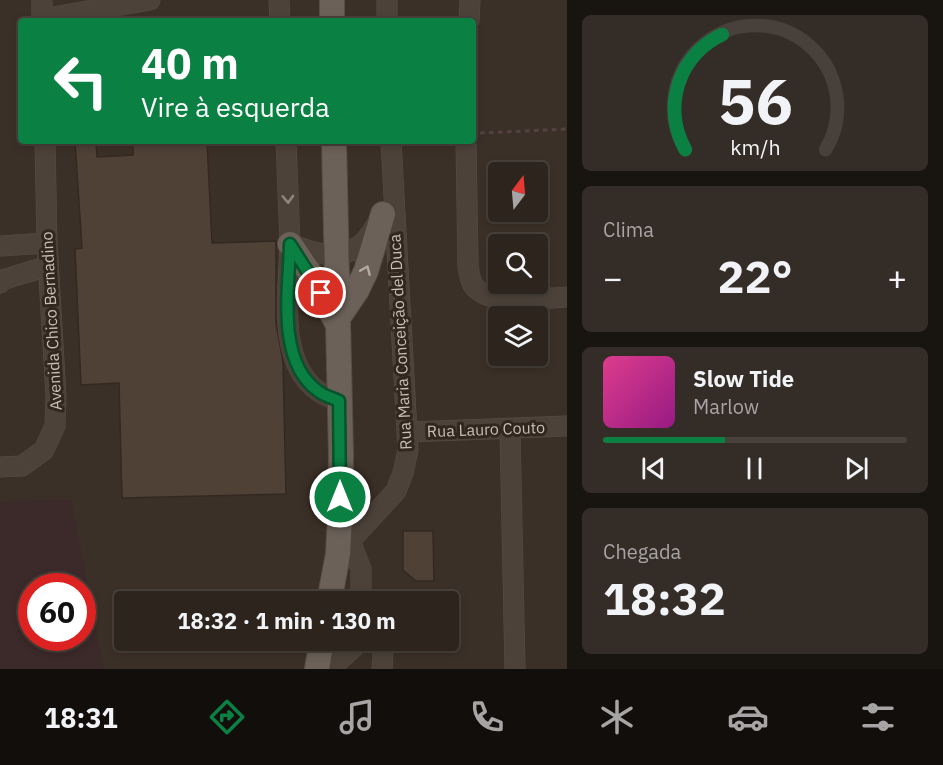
<!DOCTYPE html>
<html lang="pt">
<meta charset="utf-8">
<style>
body{margin:0;font-family:"IBM Plex Sans",sans-serif;background:#342c26;color:#f1f3f6;height:100vh;display:flex;flex-direction:column;font-size:22px;white-space:nowrap}
*{box-sizing:border-box;margin:0}
p{font-size:20px;color:#a6a4a4}
.icon{flex:none;width:33px;height:33px;fill:none;stroke:currentColor;stroke-width:2;stroke-linecap:round;stroke-linejoin:round}
.map{position:relative;flex:1;overflow:hidden}
.side{display:flex;flex-direction:column;gap:15px;padding:15px;background:#181410;width:376px}
.side>*{flex:none}
.banner{position:absolute;left:18px;top:18px;width:458px;height:126px;border-radius:6px;box-shadow:0 3px 9px #0003,0 0 0 2px #48413b;background:#0b8043;color:#fff;overflow:hidden}
.needle{width:39px;rotate:16deg}
.fabs{position:absolute;left:488px;top:162px;display:grid;gap:12px}
.fabs a{display:grid;place-items:center;width:60px;height:60px;border-radius:6px;background:#2c241d;box-shadow:0 3px 9px #0003,0 0 0 2px #48413b;font-size:30px}
.speed{position:absolute;left:18px;top:573px;display:flex;gap:12px;font-size:30px;font-weight:700;text-align:center}
.speed>*{display:grid;place-content:center;width:78px;height:78px;border-radius:50%;background:#2c241d;box-shadow:0 3px 9px #0003,0 0 0 2px #48413b;line-height:1}
.speed .limit{border:9px solid #d22;background:#fff;color:#111}
.pin{position:absolute;display:grid;place-items:center;width:51px;height:51px;color:#fff;margin:-26px;border:3px solid #fff;border-radius:50%;box-shadow:0 2px 6px #0007}
.me{position:absolute;width:66px;margin:-33px;rotate:0deg;stroke-linejoin:round;filter:drop-shadow(0 0 4px #0008)}
.turn{display:flex;align-items:center;gap:21px;height:126px;padding:0 24px;font-size:27px}
.turn .icon{width:78px;height:78px;stroke-width:2.5}
.turn b{display:block;font-size:42px;line-height:51px}
.big{font-size:45px;font-weight:700;line-height:1.1}
.side .tile{flex:1;display:flex;flex-direction:column;justify-content:center;gap:9px;min-width:0;padding:0 21px;border-radius:9px;background:#342c26}
.side .dial{align-items:center;gap:0}
.dial svg{height:156px;overflow:visible;fill:none;stroke:#48413b;stroke-width:7;stroke-linecap:round;text-anchor:middle}
.dial text{fill:#f1f3f6;stroke:none}
.song{display:flex;align-items:center;gap:18px}
.cover{width:72px;height:72px;border-radius:9px;background:linear-gradient(135deg,hsl(330 70% 55%),hsl(310 70% 35%))}
.played{height:6px;border-radius:3px;background:linear-gradient(90deg,#0b8043 40%,#48413b 40%)}
.keys{display:flex;justify-content:space-around;direction:ltr}
.heat{display:flex;justify-content:space-between;align-items:center;font-size:33px;direction:ltr}
.trip{position:absolute;left:114px;top:591px;width:345px;height:60px;border-radius:6px;background:#2c241d;box-shadow:0 3px 9px #0003,0 0 0 2px #48413b;font-weight:700;line-height:60px;text-align:center}
.menu{display:flex;height:96px;justify-content:space-around;align-items:center;background:#120e0c;color:#a6a4a4}
.menu .icon{width:42px;height:42px}
.menu .active{color:#0b8043}
.menu b{font-size:27px;color:#f1f3f6}
main{display:flex;flex:1;min-height:0}
.map>svg:first-child{display:block}
.green{fill:#3c2929;fill-rule:evenodd}
.building{fill:#4f4136;stroke:#332921;stroke-width:1.5}
.lines{fill:none;stroke-linecap:round;stroke-linejoin:round}
.minor-casing{stroke:#584e46;stroke-width:21}
.major-casing{stroke:#584e46;stroke-width:26}
.path{stroke:#544242;stroke-width:3;stroke-dasharray:4.5 4.5;stroke-linecap:butt}
.minor{stroke:#4c423a;stroke-width:20}
.major{stroke:#6b6159;stroke-width:24}
.oneway{stroke:#90867e}
.oneway2{stroke:#b5aba3}
.route-casing{stroke:#07532c;stroke-width:15}
.route{stroke:#0b8043;stroke-width:10}
.labels{text-anchor:middle;stroke-width:6;stroke-linejoin:round;paint-order:stroke}
.street-label{font-size:16px;fill:#c7beb6;stroke:#31271f}
</style>
<main>
<div class="map">
<svg width="567" height="669" viewBox="0 0 567 669">
<rect width="100%" height="100%" fill="#3b3027"/>
<path class="green" d="M71 500 104 669H0V501ZM32 586H82V638H32Z"/>
<path class="building" d="M75 141H96L97 157 133 155V141H207L212 243 276 241V324L283 361 286 494 122 498 119 383 81 385 75 249 82 248Z
M403 531H433L434 581H416L403 570Z"/>
<g class="lines">
<g class="minor-casing">
<path id="minor" d="M42 0V21
M279 0 280 21
M387 0V21
M42 19 150 0
M469 21 470 0
M286 141 290 244C311 252 339 262 359 246 367 241 372 231 377 224
M466 141 468 266C469 273 470 280 473 285 488 307 543 298 567 297
M290 244C289 289 276 361 318 391 324 396 333 398 339 401
M0 246 47 243
M0 283 2 280 48 266
M510 429 515 669
M407 432 567 426
M0 467 22 466 44 450 55 426 56 396 47 243 45 141
M350 541 361 569V602
M338 554 396 491 403 473 408 450 391 141
M330 669 355 646 356 640
M382 669 384 640"/>
</g>
<g class="major-casing">
<path id="major" d="M332 0V21
M290 244 311 275 336 321 357 290 366 271 383 214
M329 602 338 554 340 518 341 455 334 141
M317 669 322 640"/>
</g>
<path class="path" d="M480 133 567 129"/>
<use href="#minor" class="minor"/>
<use href="#major" class="major"/>
</g>
<defs><path id="oneway-chevron" d="M-2-3.5L2.5 0L-2 3.5" fill="none" stroke-width="1.6" stroke-linecap="round" stroke-linejoin="round" transform="scale(1.5)"/></defs>
<use class="oneway" href="#oneway-chevron" transform="translate(288 199) rotate(88)"/>
<use class="oneway2" href="#oneway-chevron" transform="translate(366 270) rotate(-67)"/>
<g class="lines">
<g class="route-casing">
<path id="route" d="M321 293 290 244C289 289 276 361 318 391 324 396 333 398 339 401L340 497"/>
</g>
<use href="#route" class="route"/>
</g>
<g class="labels">
<g class="street-label">
<text transform="translate(51 321) rotate(-93)" y="6">Avenida Chico Bernadino</text>
<text transform="translate(400 342) rotate(-93)" y="6">Rua Maria Conceição del Duca</text>
<text transform="translate(486 429) rotate(-2)" y="6">Rua Lauro Couto</text>
</g>
</g>
</svg>
<div class="fabs">
<a><svg class="needle" viewBox="-14 -14 28 28"><path d="M0-13l5 13h-10z" fill="#e53935"/><path d="M0 13l5-13h-10z" fill="#a6a4a4"/></svg></a>
<a><svg class="icon" aria-label="search" viewBox="0 0 24 24"><circle cx="10" cy="10" r="6"/><path d="M15 15l6 6"/></svg></a>
<a><svg class="icon" aria-label="layers" viewBox="0 0 24 24"><path d="M12 4l9 5-9 5-9-5zM3 14l9 5 9-5"/></svg></a>
</div>
<div class="speed"><div class="limit">60</div></div>
<div class="pin" style="left:321px;top:293px;background:#d93025"><svg class="icon" aria-label="arrive" viewBox="0 0 24 24"><path d="M6 21V4h12l-3 4 3 4H6"/></svg></div>
<svg class="me" style="left:340px;top:497px" viewBox="-20 -20 40 40"><circle r="17" fill="#0b8043" stroke="#fff" stroke-width="3"/><path d="M0-11L8 9 0 5-8 9z" fill="#fff"/></svg>
<div class="trip">18:32 · 1 min · 130 m</div>
<div class="banner">
<div class="turn"><svg class="icon" aria-label="left" viewBox="0 0 24 24"><path d="M17 20v-9H6M10 6l-5 5 5 5"/></svg><div><b>40 m</b>Vire à esquerda</div></div>
</div>
</div>
<section class="side">
<div class="tile dial"><svg viewBox="0 0 100 80">
<path d="M14 69A42 42 0 1 1 86 69"/>
<path d="M14 69A42 42 0 0 1 33 10" stroke="#0b8043"/>
<text x="50" y="56" font-size="32" font-weight="700">56</text>
<text x="50" y="72" font-size="11">km/h</text>
</svg></div>
<div class="tile"><p>Clima</p>
<div class="heat"><a>−</a><b class="big">22°</b><a>+</a></div>
</div>
<div class="tile">
<div class="song"><i class="cover"></i><div><b>Slow Tide</b><p>Marlow</p></div></div>
<div class="played"></div>
<div class="keys"><svg class="icon" aria-label="previous" viewBox="0 0 24 24"><path d="M18 5L8 12l10 7zM5 5v14"/></svg><svg class="icon" aria-label="pause" viewBox="0 0 24 24"><path d="M8 5v14M16 5v14"/></svg><svg class="icon" aria-label="next" viewBox="0 0 24 24"><path d="M6 5l10 7-10 7zM19 5v14"/></svg></div>
</div>
<div class="tile"><p>Chegada</p><b class="big">18:32</b></div>
</section>
</main>
<nav class="menu">
<b>18:31</b>
<svg class="icon active" aria-label="directions" viewBox="0 0 24 24"><path d="M12 3l9 9-9 9-9-9zM9 14v-3h6M13 9l2 2-2 2"/></svg>
<svg class="icon" aria-label="music" viewBox="0 0 24 24"><path d="M9 18V5l10-2v13"/><circle cx="6" cy="18" r="3"/><circle cx="16" cy="16" r="3"/></svg>
<svg class="icon" aria-label="phone" viewBox="0 0 24 24"><path d="M5 4h4l2 5-3 2q2 4 5 5l2-3 5 2v4C11 20 4 13 5 4z"/></svg>
<svg class="icon" aria-label="climate" viewBox="0 0 24 24"><path d="M12 3v18M4 7l16 10M4 17L20 7"/></svg>
<svg class="icon" aria-label="car" viewBox="0 0 24 24"><path d="M5 17H2v-5l4-1 3-4h7l3 4 3 1v5h-3M9 17h6M6 11h13"/><circle cx="7" cy="17" r="2"/><circle cx="17" cy="17" r="2"/></svg>
<svg class="icon" aria-label="filters" viewBox="0 0 24 24"><path d="M4 7h16M4 17h16"/><circle cx="9" cy="7" r="2"/><circle cx="15" cy="17" r="2"/></svg>
</nav>
